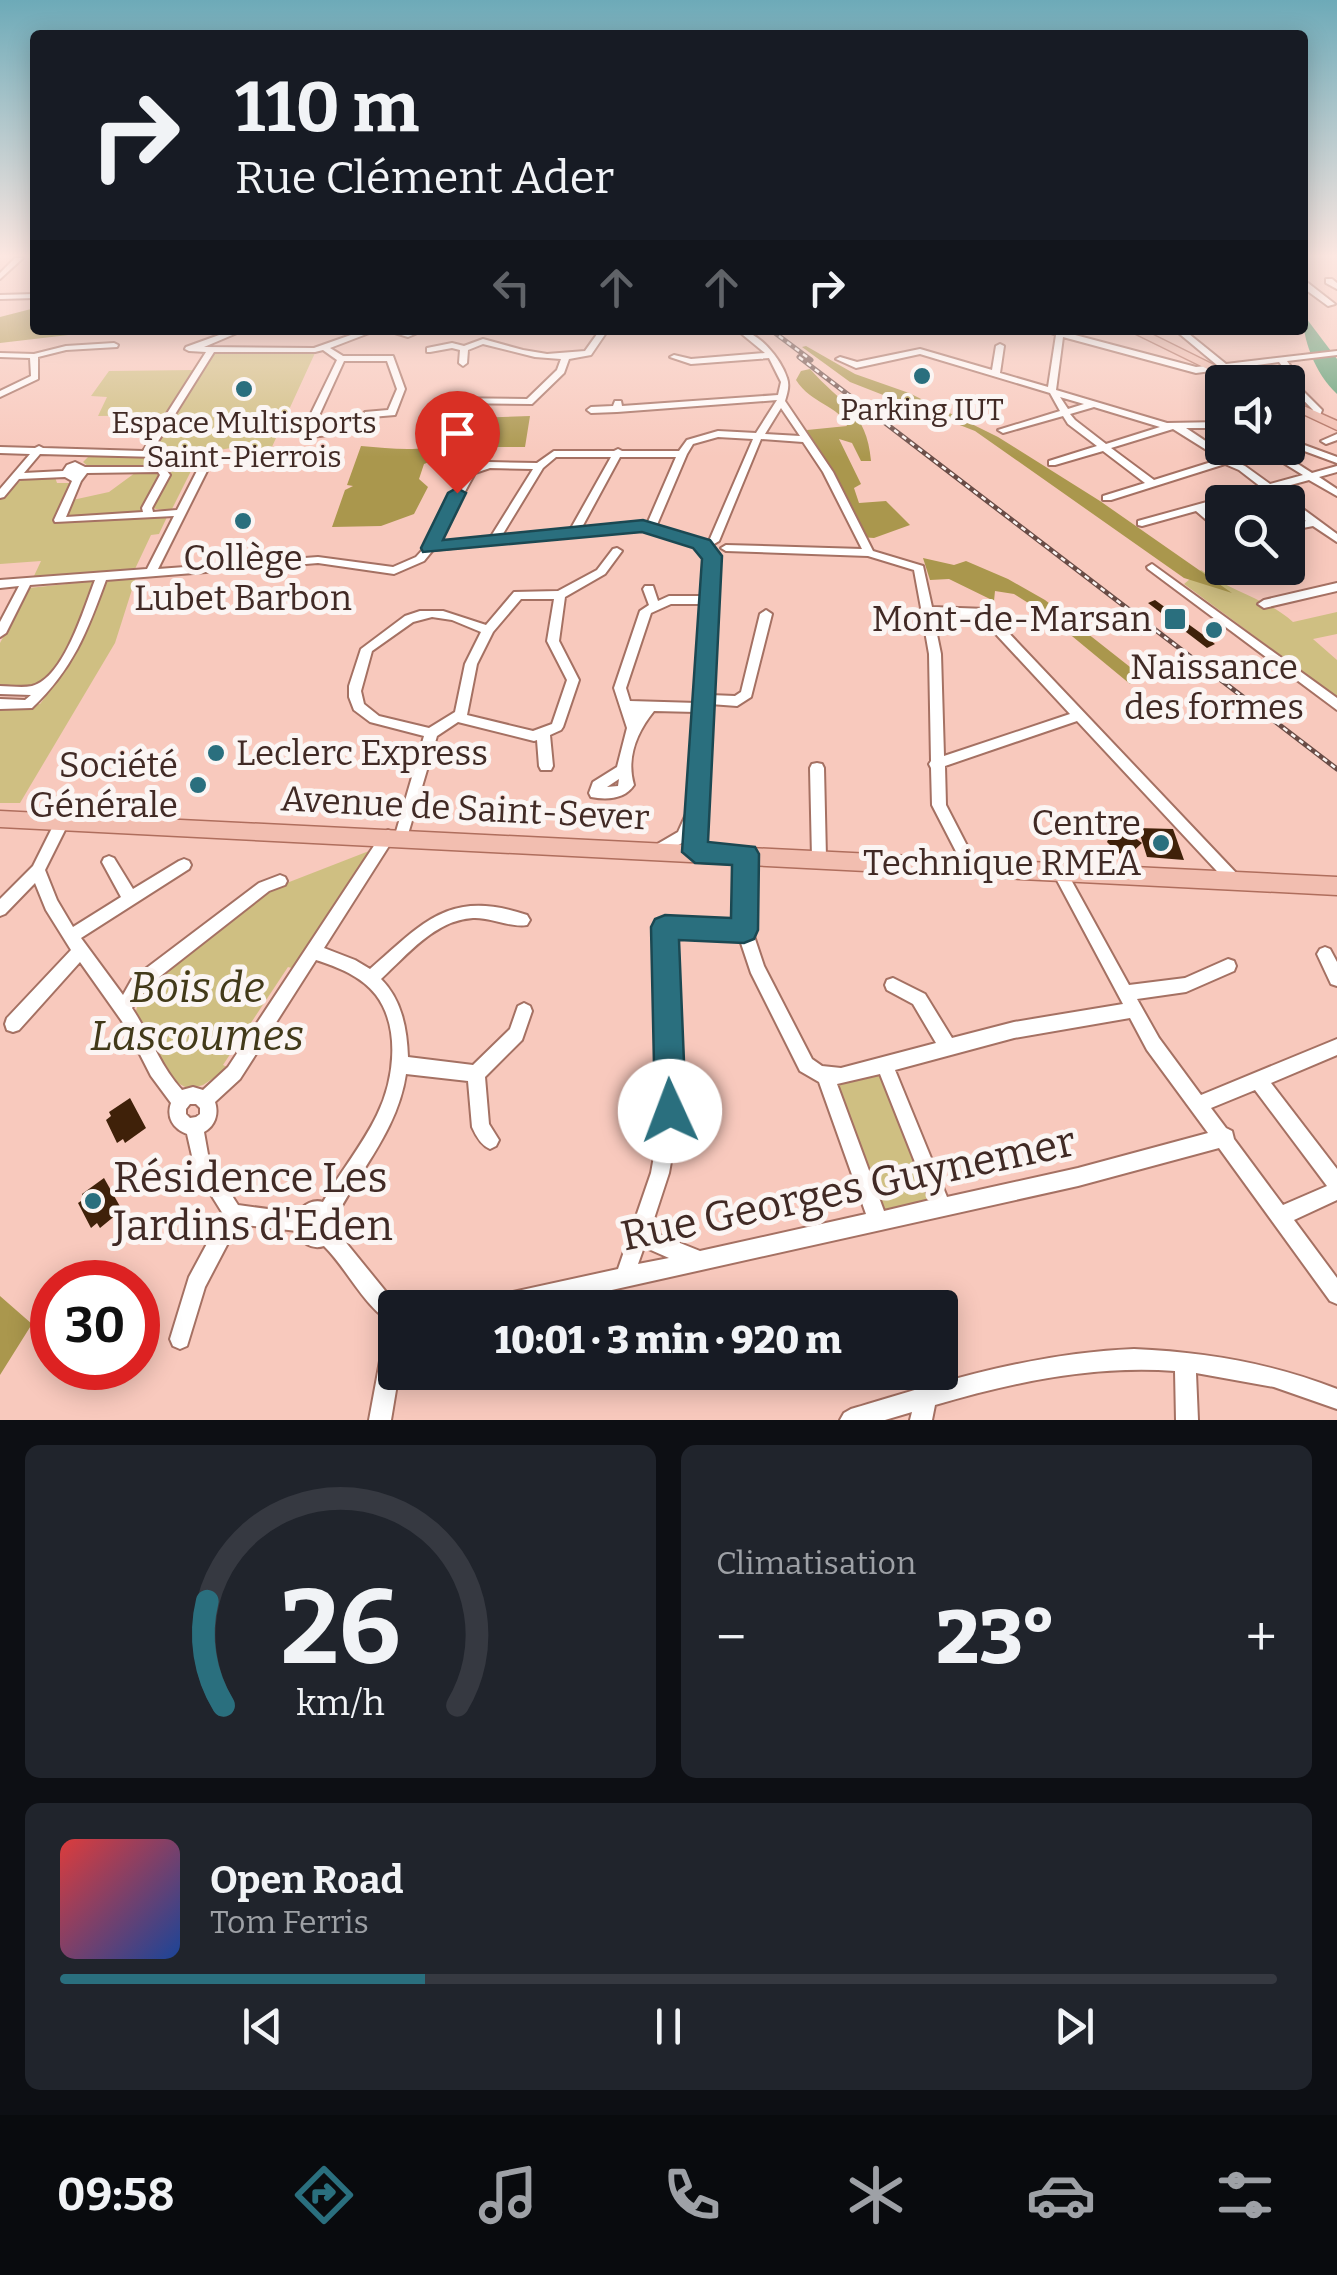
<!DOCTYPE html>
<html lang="fr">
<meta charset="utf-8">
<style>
body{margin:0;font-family:Bitter,serif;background:#20242c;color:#f1f3f6;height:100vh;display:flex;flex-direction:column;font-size:38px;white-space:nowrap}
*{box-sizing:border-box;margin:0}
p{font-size:32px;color:#9ea1a6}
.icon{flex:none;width:55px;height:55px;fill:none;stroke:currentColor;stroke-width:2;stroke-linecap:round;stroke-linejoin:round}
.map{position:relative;height:1420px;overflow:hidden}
.side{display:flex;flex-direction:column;gap:25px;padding:25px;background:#0d0f14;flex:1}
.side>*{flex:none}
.guide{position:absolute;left:30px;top:30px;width:1278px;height:305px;border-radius:10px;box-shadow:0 5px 25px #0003;background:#171b24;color:#f1f3f6;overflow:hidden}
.controls{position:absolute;left:1205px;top:365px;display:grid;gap:20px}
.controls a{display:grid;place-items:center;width:100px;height:100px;border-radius:10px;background:#171b24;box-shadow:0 5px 25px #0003;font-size:50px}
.speed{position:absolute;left:30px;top:1260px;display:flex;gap:20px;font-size:50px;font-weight:700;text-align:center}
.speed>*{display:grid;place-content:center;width:130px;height:130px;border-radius:50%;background:#171b24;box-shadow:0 5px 25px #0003;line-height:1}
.speed .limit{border:15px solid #d22;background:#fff;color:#111}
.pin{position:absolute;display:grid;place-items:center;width:85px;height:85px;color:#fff;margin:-102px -42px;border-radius:50% 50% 50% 0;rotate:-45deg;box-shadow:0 0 10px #0007}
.pin .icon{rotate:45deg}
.me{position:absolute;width:110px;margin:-55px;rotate:358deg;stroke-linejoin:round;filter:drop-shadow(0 0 8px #0008)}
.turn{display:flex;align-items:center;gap:35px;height:210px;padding:0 40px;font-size:45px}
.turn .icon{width:130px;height:130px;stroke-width:2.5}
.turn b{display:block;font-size:70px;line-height:85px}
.lanes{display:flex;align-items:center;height:95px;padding:0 40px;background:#0003;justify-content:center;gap:50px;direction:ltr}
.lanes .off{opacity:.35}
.big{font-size:75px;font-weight:800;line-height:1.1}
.side .tile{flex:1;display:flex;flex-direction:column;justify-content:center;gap:15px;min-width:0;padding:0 35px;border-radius:15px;background:#20242c}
.side .dial{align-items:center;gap:0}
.dial svg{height:260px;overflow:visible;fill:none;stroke:#363941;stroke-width:7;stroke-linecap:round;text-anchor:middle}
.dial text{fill:#f1f3f6;stroke:none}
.song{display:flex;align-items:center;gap:30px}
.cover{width:120px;height:120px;border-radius:15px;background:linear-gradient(135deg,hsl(0 70% 55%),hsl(220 70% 35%))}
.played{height:10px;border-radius:5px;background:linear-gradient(90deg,#2a6f7e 30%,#363941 30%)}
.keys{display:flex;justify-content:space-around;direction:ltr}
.heat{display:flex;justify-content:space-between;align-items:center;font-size:55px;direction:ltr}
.side .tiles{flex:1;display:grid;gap:25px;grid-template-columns:1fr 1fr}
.tile:last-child{grid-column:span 2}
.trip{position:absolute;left:378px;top:1290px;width:580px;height:100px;border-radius:10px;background:#171b24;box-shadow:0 5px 25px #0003;font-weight:800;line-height:100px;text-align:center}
.menu{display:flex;height:160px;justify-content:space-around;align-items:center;background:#090b0e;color:#9ea1a6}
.menu .icon{width:70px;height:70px}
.menu .selected{color:#2a6f7e}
.menu b{font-size:45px;color:#f1f3f6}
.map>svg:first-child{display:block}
.green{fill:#cfbf82}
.forest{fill:#aa974d}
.water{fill:#569c71}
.building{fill:#3f2109}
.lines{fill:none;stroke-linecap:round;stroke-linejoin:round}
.minor-casing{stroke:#a57163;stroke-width:4}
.major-casing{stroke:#af6e5d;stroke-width:3}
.minor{fill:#fff;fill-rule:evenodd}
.major{fill:#f2beb0;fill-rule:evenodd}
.rail-casing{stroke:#694c46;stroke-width:5}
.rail{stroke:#fbf5f3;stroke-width:2.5;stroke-dasharray:5;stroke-linecap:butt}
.route{fill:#2a6f7e;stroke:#1b4852;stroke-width:2.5}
.poi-dot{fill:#2a6f7e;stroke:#fbf5f3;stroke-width:4}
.labels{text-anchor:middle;stroke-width:10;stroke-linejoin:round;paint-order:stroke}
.far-poi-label{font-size:30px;fill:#412a25;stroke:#fbf5f3}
.poi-label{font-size:35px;fill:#412a25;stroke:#fbf5f3;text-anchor:end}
.street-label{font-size:35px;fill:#412a25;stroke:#fbf5f3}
.near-park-label{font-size:42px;font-style:italic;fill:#423a19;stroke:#fbf5f3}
.near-poi-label{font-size:42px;fill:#412a25;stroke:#fbf5f3;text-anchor:start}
.near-street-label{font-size:42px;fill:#412a25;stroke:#fbf5f3}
</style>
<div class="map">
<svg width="1337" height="1420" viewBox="0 0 1337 1420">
<rect width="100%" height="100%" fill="#f8c9bd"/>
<path class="green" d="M212 353H315L271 449 236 447 214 451 155 445Z
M196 370 167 415 98 416 107 397 91 396 109 371Z
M173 455 186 457 193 467 171 511 150 508 172 470 168 465 89 467 83 462 89 456Z
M139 470 161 475 142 511 62 519 68 501 109 492Z
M25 477H55L57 483H73L55 515 57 523 167 517 159 534 151 535 135 569 34 576 41 561 0 564V499Z
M1201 570C1230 591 1269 600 1293 622L1337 612V634L1313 639 1337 660V697L1184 584Z
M136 577 115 643 20 803H0V708L40 704 69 665 105 582Z
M95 581C90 602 64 667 47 680 35 690 14 685 0 685V643L29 588Z
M369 851 295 969 288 967 223 1065 229 1068 203 1085 189 1089 170 1079 136 1011 141 990 261 893Z
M881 1071 931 1199 882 1212 834 1082Z"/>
<path class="forest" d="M35 308V330H111L0 343V317Z
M806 346 855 374 909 393 998 437 1100 501 1232 593 1184 578 975 431 850 382 802 347Z
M810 369C840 403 867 411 871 461H861L852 443 839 439 861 484 854 488 859 503 886 501 910 525 874 538 859 537 833 470 808 434 807 430 847 426C840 406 811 404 796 380L801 371Z
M530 416 525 447H469L424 464 419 479 428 487 414 514 381 526 332 527 345 490 353 486 347 485 361 446C405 449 446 458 473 418Z
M923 558 954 565 966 561 1008 579 1045 600 1144 678 1130 684 1061 627 1045 625 1041 611 1014 594 995 591 994 601 949 579 930 580Z
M0 1296 32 1324 0 1375Z"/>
<path class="water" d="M1303 314 1337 359V394C1315 374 1302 338 1303 314Z"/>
<path class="building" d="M1155 600 1202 634 1215 644 1207 648 1148 603Z
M1138 828 1173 829 1184 860 1147 857Z
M1112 831 1127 832 1142 843 1130 854 1118 853 1107 842Z
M130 1098 146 1128 125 1143 123 1139 117 1143 106 1120 111 1116 109 1112Z
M104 1178 122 1210 100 1228 97 1223 91 1228 78 1203 84 1199 82 1194Z"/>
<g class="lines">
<g class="minor-casing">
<path id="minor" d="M15 258H23L0 279V273Z
M1326 279H1332L1337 283V289L1326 283Z
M1302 283H1308L1335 304 1328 306 1302 287Z
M35 294V298L0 299V295Z
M233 330H244L204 347 314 348 365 330H377L330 348 343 356H393L405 389 395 415 371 417 363 431 311 437 302 432 337 360 323 350 315 352H214L152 451 200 452 203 453 210 465 158 569 318 557 393 567 416 557 426 546 468 469 489 462 537 463 554 451H614L618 449 622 451H679L687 440 718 431 756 433 777 400 617 412 591 413 587 410 591 407 613 406 615 401H621L622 406 778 395 781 382 769 358 691 364 670 357 674 355 691 359 765 353 737 330C758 330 781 359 787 378 790 386 787 394 785 401L833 472 873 551 923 566 932 607 986 609 1239 876 1241 880 1239 884 1234 886 1229 884 1077 721 945 766 946 805 978 867 976 871 971 873 966 871 932 805 931 768 929 764 931 761 929 654 922 614 919 611 921 608 914 570 868 556 726 551 721 548 726 545 862 549 823 472 803 442 761 439 719 541 714 544 709 541 753 439 718 437 693 444 687 454 656 527 707 542 708 544 703 547 643 529 433 550 424 561 394 574 318 563 106 580C87 632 73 669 32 708L0 709V699L25 700 31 695 0 694V686C10 686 22 688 32 686 64 678 84 608 95 580L30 585 6 633 0 637V622L19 586 0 588V580L147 569 174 516 55 522 54 520 72 481 65 477 19 479 4 497 0 498V489L30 454 0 453V447L35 448 39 446 43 448 143 451 206 352 189 351 185 349 186 347ZM344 361H387L397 389 388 410 365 412 357 427 312 431ZM781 408 800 436 765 434ZM40 454 197 458 200 465 177 510 153 512 152 508 170 475 164 467H85L75 462 67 465 63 471 24 473ZM556 457H611L570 530 501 537 543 468ZM620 457H676L647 524 581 529ZM490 468 533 469 490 538 437 543 475 473ZM158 472 160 475 142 508 143 512 66 517 81 481 87 473ZM933 615 979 616 1070 714 944 756 941 654Z
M385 330 407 332 413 330 422 331 408 337Z
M600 330H608L591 355 569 359 564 373 532 404 446 403 433 432 425 430 440 398 527 399 557 370 561 359 535 357 483 344 468 350 467 363 463 366 459 363 460 350 452 348 430 352H427V348L452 343 464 346 483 339 523 350 547 354 585 351Z
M1043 330 1060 331 1196 367 1217 365 1175 330H1184L1226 364 1337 351V355L1287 361 1294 371 1292 380 1322 410 1319 418 1316 419 1312 416 1313 410 1284 380 1286 371 1279 362 1196 373 1063 337 1056 390 1167 423 1222 422V428H1186L1225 454C1273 444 1271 447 1312 473L1337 466V472L1319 477 1337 489V496L1309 480 1276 489 1337 534V542L1313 526 1288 531V525L1306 521 1288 507V502H1282L1267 491 1205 509 1222 523V531L1218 530 1196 511 1142 526 1138 525V521L1261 487 1239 470 1225 464 1111 500H1103V496L1145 483 1103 451 1055 465H1049V461L1097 446 1068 424 1063 416 1003 433 998 430 1060 411 1050 393 920 354 856 368 836 359 840 357 857 362 920 349 992 370 996 346 1000 344 1004 346 1000 373 1048 387 1056 335ZM1060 397 1084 404 1068 409ZM1094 407 1160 427 1106 444 1075 420 1070 414ZM1173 429 1221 459 1154 480 1111 448ZM1264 451 1303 475 1270 484 1245 466 1228 459Z
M114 343 118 345 117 347 66 350 38 357V379L0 397V391L31 376 30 358 0 357V353L34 354 66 346Z
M1337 434V440L1326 444 1321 441Z
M1288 439 1337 457V463L1288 445Z
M1222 541V547L1213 549 1208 546 1209 544Z
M617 548 622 551 605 574 565 597 559 641 579 680 563 727 561 730 550 735 553 766 551 770H541L539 766 537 740 534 741 458 722 437 736 406 841 401 843 396 841 394 838 324 948 355 960 370 969C425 921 450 889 527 915L530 920 527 925C510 928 491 917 473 918 435 920 407 955 381 979 402 1000 407 1029 408 1057L473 1065 510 1029 518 1006 524 1003 530 1006 532 1011 522 1040 485 1077 489 1124 499 1140 496 1146 490 1149C481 1145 476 1136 472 1127L468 1081 406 1074C398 1128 363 1166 338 1213L341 1224 339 1234 387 1293 402 1307 395 1308V1324C366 1311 347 1268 324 1246 312 1250 301 1243 297 1231L238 1224 205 1287 187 1346 180 1349 173 1346 170 1339 189 1277 223 1214 195 1169 187 1134C173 1129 166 1117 171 1103L151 1076 126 1027 80 962 19 1030 13 1032 7 1030 5 1024 7 1018 71 950 46 910 35 883 5 914 0 916V899L33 866 57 818 73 809 78 811 80 815 78 819 67 826 45 870 57 900 73 927 121 897 102 862 104 858 109 856 114 858 133 889 179 861 184 859 189 861 191 865 189 869 81 938 123 995 132 979 259 883 280 875 285 877 287 881 285 885 269 891 144 989 132 1008C150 1035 160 1066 182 1090L193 1087 203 1090 228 1067 383 832 388 830 393 832 395 835 424 736 370 722 354 710 349 697V686L361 649 405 616 420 611H443L486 625 514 592 558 591 597 570 613 549ZM521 599H554L547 641 567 680 552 724 533 731 467 715 477 664 493 632ZM432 617 452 620 481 632 465 664 455 712 429 728 379 716 364 704 361 691 372 651 413 622ZM316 960C338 967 361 976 376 995 401 1028 394 1081 377 1115 362 1146 340 1172 323 1202 314 1199 303 1204 298 1213L238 1205 209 1160 204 1132C215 1126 219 1114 215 1102L240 1079ZM190 1104H196L200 1108V1114L196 1117 190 1118 186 1114V1109ZM316 1219 323 1222V1226L318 1229 313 1226Z
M712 553 717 556 710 695 735 696 741 692 760 614 766 610 772 614 751 697 737 706 710 704 702 852 700 856 695 858 690 856 688 852 689 839 659 856 654 854 652 850 654 846 678 832 687 812 691 811 697 712 654 711C637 732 626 758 634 785 625 799 607 800 591 797L589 793 593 782 617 767 627 728 614 688 640 611 649 605 643 589 645 586H653L658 601 669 596H704L707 556ZM671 604H704L697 703 630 701 626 688 651 613ZM619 779 618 786 607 787Z
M1152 564 1337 698V710L1148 569 1147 567Z
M1337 583V591L1264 608 1258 604 1264 600Z
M817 763 822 764 824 768 826 858 824 862 819 864 814 862 812 858 810 768 812 764Z
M746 848 751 850 753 854 752 930 764 966 812 1059 822 1066 841 1068 936 1043 913 1004 887 990 885 985 887 980 893 978 925 994 952 1038 1014 1022 1123 1004 1052 871 1054 867 1059 865 1064 867 1129 985 1185 978 1228 959 1234 961 1236 966 1234 971 1186 992 1137 999 1159 1038 1201 1095 1337 1039V1055L1271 1083 1337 1169V1200L1294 1220 1337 1278V1304L1330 1301 1219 1148 1078 1186 531 1308H475L478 1301 485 1298 618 1269 651 1173 662 1111 657 927 660 922 665 920 737 923 739 854 741 850ZM673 934 739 937 751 973 800 1071 819 1082 866 1214 700 1251 650 1231 669 1173 680 1111ZM1130 1018 1147 1050 1208 1133 1078 1168 947 1197 895 1070 1014 1038ZM880 1074 930 1200 884 1211 837 1084ZM1255 1090 1327 1186 1283 1205 1234 1139 1232 1131 1226 1128 1211 1108ZM644 1247 669 1258 638 1264Z
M1325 947 1330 949 1337 962V986L1331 984 1317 954 1320 949Z
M428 1298H445L452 1301 455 1308H418L421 1301Z
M395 1324V1372H399L391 1420H369L385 1334 388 1327Z
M1134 1349C1205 1352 1271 1363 1337 1389V1409L1274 1387 1196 1373 1198 1420H1176L1175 1371C1093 1365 1013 1382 935 1405L932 1420H910L912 1412 885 1420H840L844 1413 851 1409C945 1381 1034 1353 1134 1349Z"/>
</g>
<g class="major-casing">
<path id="major" d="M1128 330H1143L1248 382H1234Z
M1288 399 1337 421V430L1288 407Z
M0 811 1337 877V895L0 827Z"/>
</g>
<use href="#minor" class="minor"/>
<use href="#major" class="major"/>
<g class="rail-casing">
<path id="rail" d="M771 330 811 360
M799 357 1337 769"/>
</g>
<use href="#rail" class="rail"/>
</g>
<linearGradient id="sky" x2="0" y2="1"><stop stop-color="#6daab8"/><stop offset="0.56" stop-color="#fce7e1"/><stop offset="1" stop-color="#fce7e1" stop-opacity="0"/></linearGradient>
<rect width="1337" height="457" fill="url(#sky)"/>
<path class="route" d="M457 488 466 493 443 540 643 520 710 540 722 556 708 842 755 847 759 854 758 930 754 939 744 943 679 940 686 1111 682 1122 670 1127 659 1122 655 1111 651 927 655 919 665 915 731 918 732 865 695 863 682 852 702 559 693 548 642 532 423 552 421 548 448 493Z"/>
<g class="poi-dot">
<circle cx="922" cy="376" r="10"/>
<circle cx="244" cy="389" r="10"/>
<circle cx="243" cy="521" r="10"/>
<rect x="1163" y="607" width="24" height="24" rx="5"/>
<circle cx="1214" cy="630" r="10"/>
<circle cx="216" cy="753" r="10"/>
<circle cx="198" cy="785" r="10"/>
<circle cx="1161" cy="843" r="10"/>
<circle cx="93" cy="1201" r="10"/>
</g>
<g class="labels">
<g class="far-poi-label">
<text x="922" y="420">Parking IUT</text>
<text x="244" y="433">Espace Multisports<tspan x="244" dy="34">Saint-Pierrois</tspan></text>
</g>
<g class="poi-label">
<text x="243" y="570" text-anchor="middle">Collège<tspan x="243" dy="40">Lubet Barbon</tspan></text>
<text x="1152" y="631">Mont-de-Marsan</text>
<text x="1214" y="679" text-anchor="middle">Naissance<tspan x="1214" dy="40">des formes</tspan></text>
<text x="236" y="765" text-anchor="start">Leclerc Express</text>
<text x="178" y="777">Société<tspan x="178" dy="40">Générale</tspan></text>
<text x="1141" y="835">Centre<tspan x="1141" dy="40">Technique RMEA</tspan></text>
</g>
<g class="street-label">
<text transform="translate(465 808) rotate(3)" y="12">Avenue de Saint-Sever</text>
</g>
<g class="near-park-label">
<text x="197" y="1002">Bois de<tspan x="197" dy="48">Lascoumes</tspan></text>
</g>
<g class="near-poi-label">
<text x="113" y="1192">Résidence Les<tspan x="113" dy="48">Jardins d'Eden</tspan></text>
</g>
<g class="near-street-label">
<text transform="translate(848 1188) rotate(-12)" y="15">Rue Georges Guynemer</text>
</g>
</g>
</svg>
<div class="controls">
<a><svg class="icon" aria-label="sound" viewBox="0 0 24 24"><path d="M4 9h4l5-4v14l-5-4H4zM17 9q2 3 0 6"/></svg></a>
<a><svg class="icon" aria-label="search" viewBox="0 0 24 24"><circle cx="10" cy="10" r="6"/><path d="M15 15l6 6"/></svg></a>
</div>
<div class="speed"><div class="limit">30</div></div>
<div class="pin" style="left:457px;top:493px;background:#d93025"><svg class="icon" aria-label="arrive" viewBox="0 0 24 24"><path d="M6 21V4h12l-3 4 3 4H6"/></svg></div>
<svg class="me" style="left:670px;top:1111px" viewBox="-20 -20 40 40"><circle r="19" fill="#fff"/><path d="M0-13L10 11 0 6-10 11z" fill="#2a6f7e"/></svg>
<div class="trip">10:01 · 3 min · 920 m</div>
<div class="guide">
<div class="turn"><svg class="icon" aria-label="right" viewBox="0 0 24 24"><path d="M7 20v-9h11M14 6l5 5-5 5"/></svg><div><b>110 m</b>Rue Clément Ader</div></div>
<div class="lanes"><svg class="icon off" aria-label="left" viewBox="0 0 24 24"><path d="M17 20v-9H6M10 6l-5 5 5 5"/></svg><svg class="icon off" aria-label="ahead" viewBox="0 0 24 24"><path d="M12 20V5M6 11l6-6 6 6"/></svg><svg class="icon off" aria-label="ahead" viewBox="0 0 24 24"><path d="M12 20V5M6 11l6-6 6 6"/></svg><svg class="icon" aria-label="right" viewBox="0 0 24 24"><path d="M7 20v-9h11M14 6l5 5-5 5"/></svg></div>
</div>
</div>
<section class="side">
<div class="tiles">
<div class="tile dial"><svg viewBox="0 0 100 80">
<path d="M14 69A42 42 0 1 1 86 69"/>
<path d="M14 69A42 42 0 0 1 9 37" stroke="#2a6f7e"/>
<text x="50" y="56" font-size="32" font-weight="700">26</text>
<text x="50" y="72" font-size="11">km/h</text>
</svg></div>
<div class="tile"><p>Climatisation</p>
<div class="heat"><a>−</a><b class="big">23°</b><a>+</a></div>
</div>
<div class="tile">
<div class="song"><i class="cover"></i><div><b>Open Road</b><p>Tom Ferris</p></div></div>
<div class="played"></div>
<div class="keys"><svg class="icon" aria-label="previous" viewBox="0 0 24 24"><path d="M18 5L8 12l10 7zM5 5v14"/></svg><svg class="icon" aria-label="pause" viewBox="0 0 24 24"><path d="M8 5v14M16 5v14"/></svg><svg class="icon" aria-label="next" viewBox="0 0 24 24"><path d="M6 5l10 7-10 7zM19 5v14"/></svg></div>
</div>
</div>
</section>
<nav class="menu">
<b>09:58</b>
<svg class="icon selected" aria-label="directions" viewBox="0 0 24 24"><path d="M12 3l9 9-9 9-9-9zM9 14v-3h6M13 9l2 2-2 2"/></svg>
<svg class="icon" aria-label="music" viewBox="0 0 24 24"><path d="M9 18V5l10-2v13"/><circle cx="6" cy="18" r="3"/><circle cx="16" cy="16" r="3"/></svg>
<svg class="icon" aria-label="phone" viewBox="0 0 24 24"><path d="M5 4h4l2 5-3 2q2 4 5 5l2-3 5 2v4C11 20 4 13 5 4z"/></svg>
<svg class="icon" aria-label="climate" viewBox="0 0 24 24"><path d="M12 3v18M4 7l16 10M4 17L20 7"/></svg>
<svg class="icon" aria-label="car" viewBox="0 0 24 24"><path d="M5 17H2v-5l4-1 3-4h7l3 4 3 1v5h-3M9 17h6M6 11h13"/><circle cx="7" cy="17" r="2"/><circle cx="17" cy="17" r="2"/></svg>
<svg class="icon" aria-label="filters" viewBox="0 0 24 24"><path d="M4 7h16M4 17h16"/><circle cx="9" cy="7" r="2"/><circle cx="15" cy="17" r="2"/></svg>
</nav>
